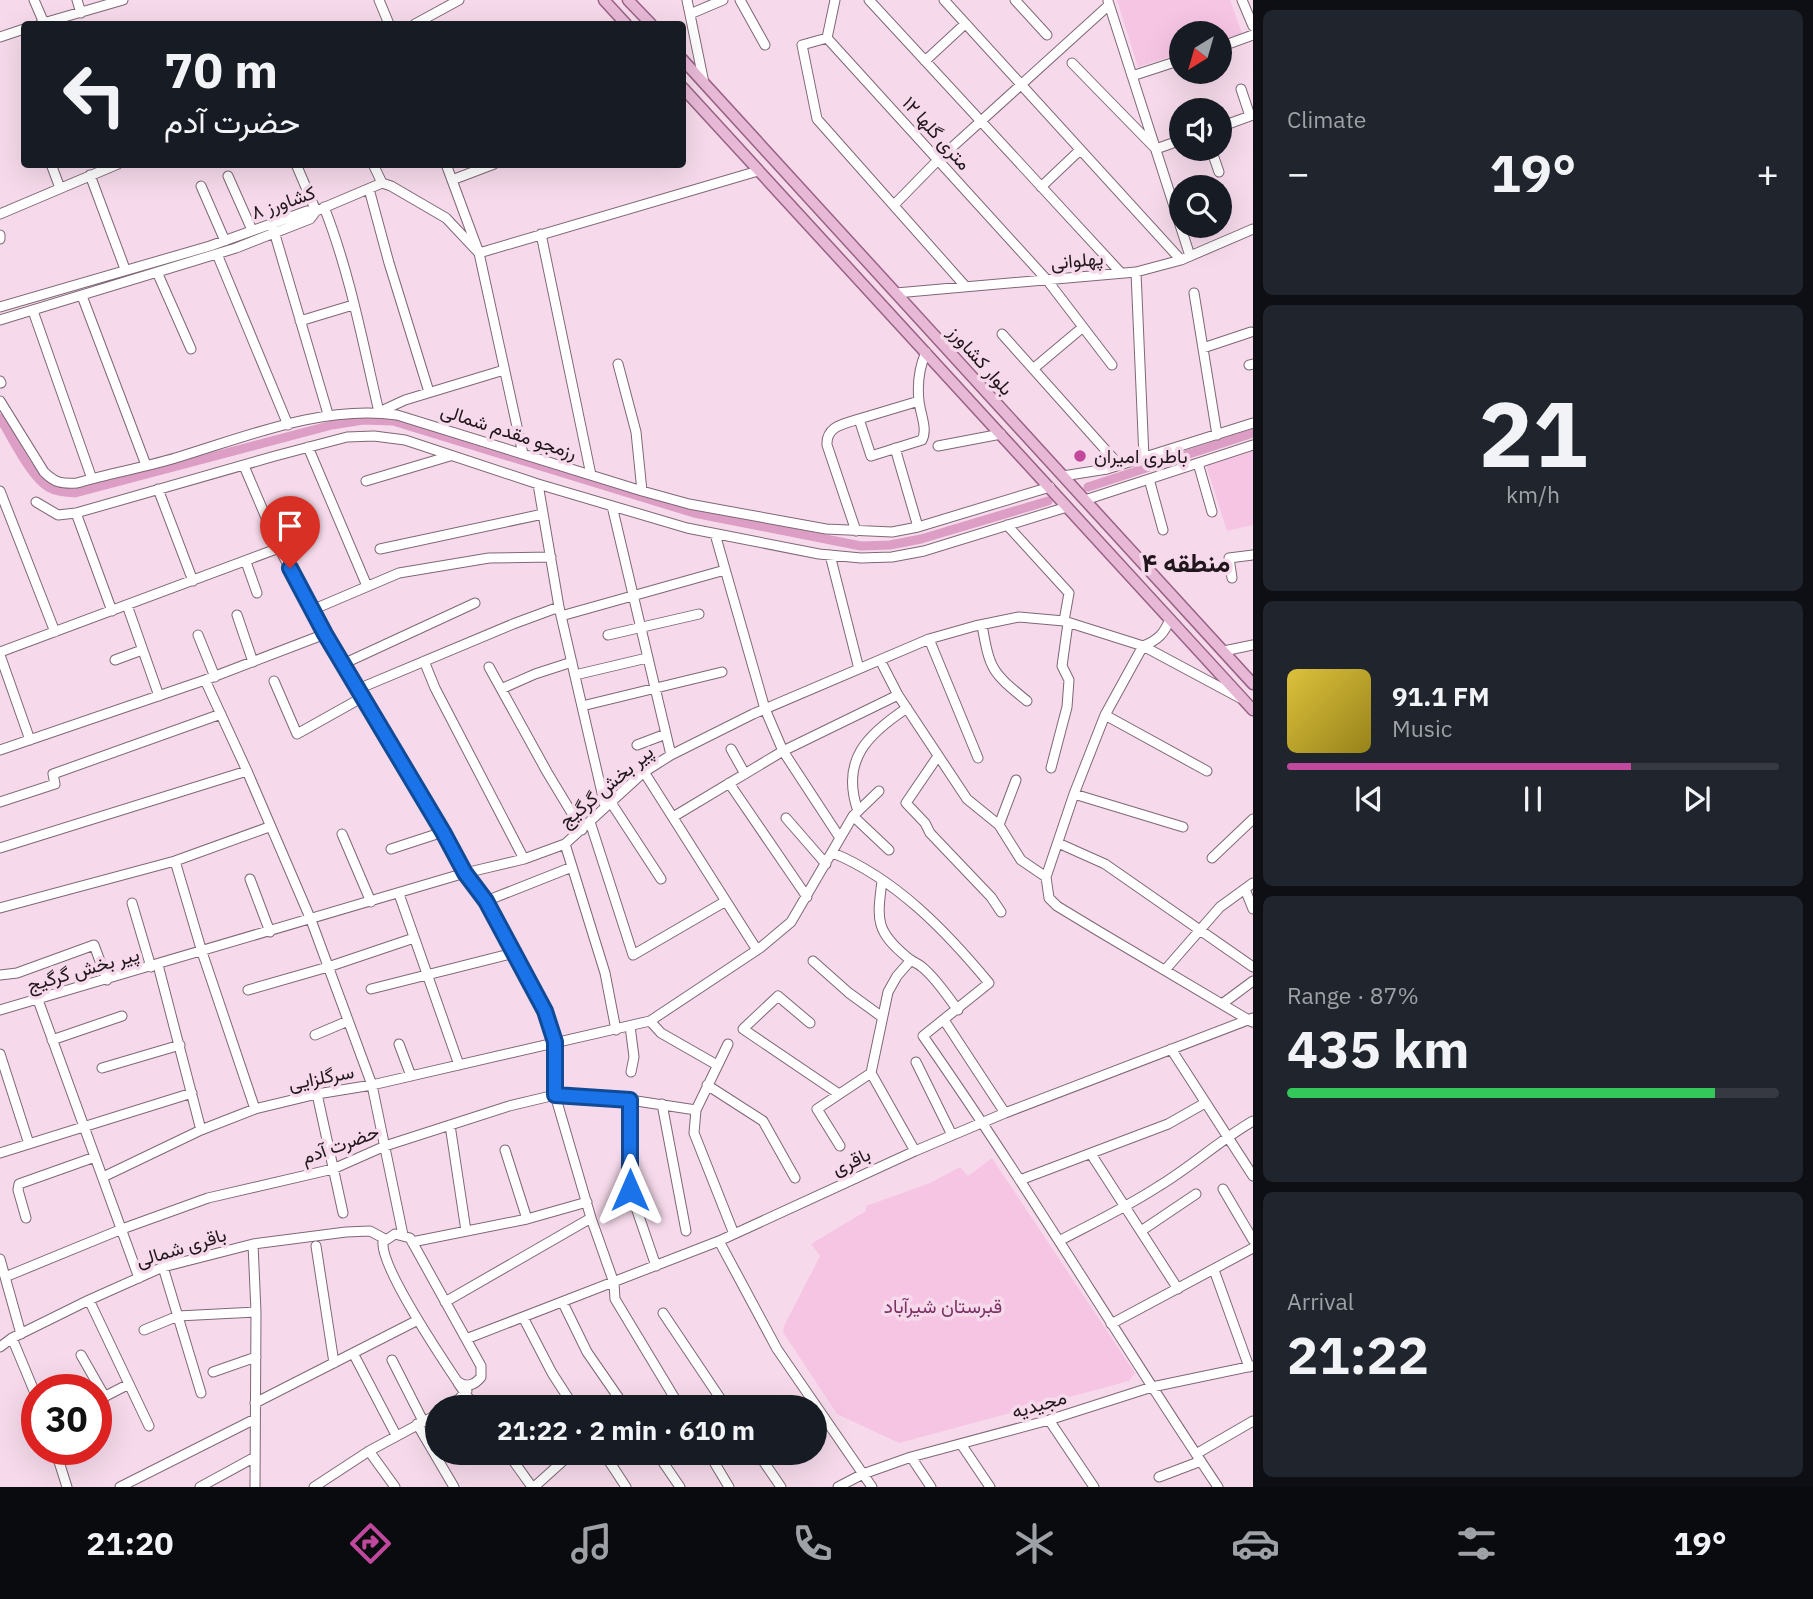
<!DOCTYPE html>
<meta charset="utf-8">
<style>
body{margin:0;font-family:"IBM Plex Sans",Vazirmatn,sans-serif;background:#20242c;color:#f1f3f6;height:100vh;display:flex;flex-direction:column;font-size:26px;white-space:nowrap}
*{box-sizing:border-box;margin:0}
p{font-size:23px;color:#9ea1a6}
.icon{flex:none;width:38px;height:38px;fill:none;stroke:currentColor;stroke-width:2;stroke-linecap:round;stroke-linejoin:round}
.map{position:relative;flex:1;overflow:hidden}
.drawer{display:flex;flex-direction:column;gap:10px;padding:10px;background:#0d0f14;width:560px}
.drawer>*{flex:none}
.banner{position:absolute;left:21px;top:21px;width:665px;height:147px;border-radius:7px;box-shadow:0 7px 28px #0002;background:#171b24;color:#f1f3f6;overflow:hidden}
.needle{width:46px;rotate:217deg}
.buttons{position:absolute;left:1169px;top:21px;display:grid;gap:14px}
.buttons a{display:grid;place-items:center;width:63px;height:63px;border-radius:50%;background:#171b24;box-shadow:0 7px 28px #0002;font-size:35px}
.speed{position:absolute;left:21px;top:1374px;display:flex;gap:14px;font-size:35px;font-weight:700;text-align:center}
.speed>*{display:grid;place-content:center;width:91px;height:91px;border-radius:50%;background:#171b24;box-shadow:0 7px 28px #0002;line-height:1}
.speed .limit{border:10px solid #d22;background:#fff;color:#111}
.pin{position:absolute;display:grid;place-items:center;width:60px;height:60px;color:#fff;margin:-72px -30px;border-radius:50% 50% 50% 0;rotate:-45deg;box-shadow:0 0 7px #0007}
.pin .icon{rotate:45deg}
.me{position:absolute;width:77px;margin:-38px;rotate:0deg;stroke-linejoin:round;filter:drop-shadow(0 0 5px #0008)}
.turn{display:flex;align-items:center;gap:24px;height:147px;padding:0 28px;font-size:32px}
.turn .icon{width:91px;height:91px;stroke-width:2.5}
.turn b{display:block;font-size:49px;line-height:60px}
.big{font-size:52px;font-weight:800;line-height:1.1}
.drawer .card{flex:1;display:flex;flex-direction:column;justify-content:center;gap:10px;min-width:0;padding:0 24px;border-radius:10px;background:#20242c}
.drawer .dial{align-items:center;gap:0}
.dial b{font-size:91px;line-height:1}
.song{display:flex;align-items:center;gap:21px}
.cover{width:84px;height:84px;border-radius:10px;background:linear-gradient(135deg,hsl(50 70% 55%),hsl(50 70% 35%))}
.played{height:7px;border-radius:4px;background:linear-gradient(90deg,#c0489d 70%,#363941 70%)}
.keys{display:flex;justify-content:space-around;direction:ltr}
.heat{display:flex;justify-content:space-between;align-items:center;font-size:38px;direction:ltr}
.charge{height:10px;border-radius:5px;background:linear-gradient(90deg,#34c759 87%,#363941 0)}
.trip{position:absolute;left:425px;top:1395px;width:402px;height:70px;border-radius:35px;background:#171b24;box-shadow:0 7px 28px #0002;font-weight:800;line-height:70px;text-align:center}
.menu{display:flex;height:112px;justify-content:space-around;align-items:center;background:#090b0e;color:#9ea1a6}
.menu .icon{width:49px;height:49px}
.menu .selected{color:#c0489d}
.menu b{font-size:32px;color:#f1f3f6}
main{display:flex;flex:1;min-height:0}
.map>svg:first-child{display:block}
.green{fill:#f7c5e4}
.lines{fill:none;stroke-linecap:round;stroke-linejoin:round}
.canal{stroke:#dc9ec5;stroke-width:9}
.minor-casing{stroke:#7f6776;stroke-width:11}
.major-casing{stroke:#986285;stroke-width:13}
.minor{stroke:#fff;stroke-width:9}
.major{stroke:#e8b9d7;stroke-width:10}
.route-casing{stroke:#114b97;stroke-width:18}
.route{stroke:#1a73e8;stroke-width:12}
.poi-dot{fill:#c0489d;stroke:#f6daeb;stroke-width:2.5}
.labels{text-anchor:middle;stroke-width:7;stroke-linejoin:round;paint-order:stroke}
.street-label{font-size:19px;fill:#20161c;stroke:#f6daeb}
.poi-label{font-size:19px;fill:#20161c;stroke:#f6daeb;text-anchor:start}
.park-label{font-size:19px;fill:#793163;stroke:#f6daeb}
.district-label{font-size:26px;font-weight:bold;fill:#20161c;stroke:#f6daeb}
</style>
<main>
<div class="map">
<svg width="1253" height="1487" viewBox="0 0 1253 1487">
<rect width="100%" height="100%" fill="#f6daeb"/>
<path class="green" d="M1117 0H1230L1242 33 1220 41V33H1181V53L1138 67Z
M1253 450V525L1227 531 1206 465Z
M992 1158 1135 1373 1129 1381 899 1443 837 1414 783 1332 784 1326 820 1256 811 1244 866 1211V1206L930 1183 960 1167 968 1176Z"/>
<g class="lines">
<path class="canal" d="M0 418C12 437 30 476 48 487 57 492 65 492 75 493L332 425 363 420 393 421 694 513 861 546 890 545 921 539 1048 501
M1088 487 1253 433"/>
<g class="minor-casing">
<path id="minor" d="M34 0 44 23
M77 0 81 13
M379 0 389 24
M687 0 704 83
M740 0 765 45
M835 0 827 38 1047 280 1112 365
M869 0 1121 273
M944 0 1181 260
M1015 0 1047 35
M1242 0 1253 26
M1108 1 1190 256
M690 14 723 0
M40 24 123 0
M415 24 459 0
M0 37 24 29
M827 38 802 45 817 119 966 287
M1220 47 1253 35
M925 61 965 24
M1072 63 1156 149 1181 140
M1132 76 1181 60
M1241 89 1250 116
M1200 105 1201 110
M1220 127 1253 115
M1211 149 1219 172
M51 164 60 188
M296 164 316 211
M373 164 382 183
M446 164 479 253 523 454
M90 175 125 269
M228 176 252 230
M452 180 494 164
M201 186 225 241
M1041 187 1080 150
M369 189 389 263 429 392
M894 205 938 160 1109 5
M324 207C350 273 363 344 379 412L405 400 504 370
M0 214 118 164
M273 228 328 414
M541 234 591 475
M0 235V239
M479 253 758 171
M217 254 288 425
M157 272 191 349
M1136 272 1144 458
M896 293 1136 272 1181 260 1253 229
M1194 293 1217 435
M82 296 146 465
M0 307 210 246 307 211H316L382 183 391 186 446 218 479 253
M33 311 92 479
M0 320 236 248 310 219 316 211
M300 321 353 305
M1002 334 1119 465
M1203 348 1251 332
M618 364 636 432 642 491
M1249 365 1253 364
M1033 369 1083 327
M0 381 1 383
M0 401 44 472C55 483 62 484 77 483 111 473 147 467 182 456 251 435 323 405 397 415L642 491 689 504 826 529 892 532 918 527 1050 487
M919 401 859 419 871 456 922 440C928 429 920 413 919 401 917 383 919 368 926 352
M938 446 1001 434
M308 447 367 586
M895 448 918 527
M1198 463 1212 512
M244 466 279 548 325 634 443 832 465 873 486 901 546 1011 555 1042V1095L591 1218 614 1283 615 1299 680 1407
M1063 476 1107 469 1253 423
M1149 479 1163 530
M366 481 450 456
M538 484 559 607 605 806
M158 489 193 581
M0 491 55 632
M1085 500 1253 445
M36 502 58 515 76 513 275 456 347 437 374 436 405 440 538 484 687 528 819 554 861 558 892 557 924 551 1067 507
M612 506 671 755
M76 513 112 611
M1007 525 1069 593 1064 621
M856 531 827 445C826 426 844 424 859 419
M715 534 765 709 783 751 840 838
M380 549 543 514
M830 555 859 669
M246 562 257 593
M1232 578 1229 558 1253 555
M127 605 159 696
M312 610 399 573 489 558 551 557
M237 615 253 662
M561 616 725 570
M982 625C990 671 992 672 1027 701
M198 635 215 677
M608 635 699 614
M929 639 978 758
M1143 646 1105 715 1074 794 1046 877 1049 898 1057 906 1100 932 1252 1022
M1143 646C1158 640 1164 634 1170 619
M1224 651 1253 645
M0 652 279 548
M0 655 30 740
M115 660 142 650
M880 660 898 695 967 799 999 825 1021 860 1046 877
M424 661 435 688 524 859
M343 664 475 603
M489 667 547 772 582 830
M575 675 647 658
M205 680 247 771 311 920 372 1085 403 1235
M274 681 297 734 363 697
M358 689 513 624 559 607
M501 689 535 674 572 662
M582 706 722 672
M1105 715 1207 771
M637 745 666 734
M731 749 745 774
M0 750 205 680 325 634
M938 756 906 803 925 823 930 833 991 897 1001 912
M1051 768 1067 707 1069 680 1062 666 1068 623
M644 772 757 950
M729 783 807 897
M1074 794 1183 827
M610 801 661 879
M0 802 55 784 53 774 221 714
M858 811C840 760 868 734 907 708
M853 816 889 850
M673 817 783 751 898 695
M786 818 826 864
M590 822 633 955 726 901
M999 825 1016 780
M342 834 371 902
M1058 843 1105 864 1253 967
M565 844 605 973 616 1030
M0 848 247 771
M391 849 443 832
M833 853C896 879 946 931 989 983L923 1036C1026 1183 1118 1338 1218 1487
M1212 858 1253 819
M175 861 202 952 255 1109
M250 879 270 932
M882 881C877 920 875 931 908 958 912 962 918 963 922 967 936 978 947 996 958 1010
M1245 889 1253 909
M399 894 459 1065
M486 901 572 867
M132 903 151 967
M0 908 175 861 269 827
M813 961 849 993 882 1017
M158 965 201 1130
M1165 970 1220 907 1253 883
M0 975 17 973 94 945 107 980
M371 989 514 953
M248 990 328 967 414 938
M38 1000 139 1278
M1222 1004 1253 981
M0 1010 465 873 524 859 565 844 644 772 671 755 753 714 929 639 975 626 1019 617 1064 621 1143 646 1240 698
M944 1020 1005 1113
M650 1021 661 1033 717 1065
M810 1023 778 996 743 1029 839 1094
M630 1026 634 1057 631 1072
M315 1035 348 1021
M52 1040 122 1016
M399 1044 411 1076
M728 1044 696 1110 694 1133 734 1234
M1171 1049 1253 1176
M0 1054 29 1144
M916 1062 952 1135
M102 1068 180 1045
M871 1073 915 1151
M707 1085 763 1121 795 1178
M317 1094 343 1213
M630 1100V1190L656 1266
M662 1104 686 1231
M450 1125 466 1231
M840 1146 817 1109 871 1073 888 992 897 976 911 960
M505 1150 527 1219
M0 1153 192 1093
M1091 1154 1178 1289
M103 1177 201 1130 255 1109 317 1094 372 1085 650 1021 760 948 791 922 853 816 879 791
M1020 1180 1168 1124 1205 1103
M1223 1189 1253 1240
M26 1218 18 1190 19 1184 95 1157
M1141 1231 1196 1194
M395 1234 410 1238 481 1366V1377C474 1386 466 1388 457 1381 441 1357 380 1266 383 1242Z
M719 1241 777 1349 872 1487
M1059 1241C1093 1223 1127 1207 1159 1186 1192 1166 1220 1140 1253 1121
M412 1242 527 1219 587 1202
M253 1244 256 1312 255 1487
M316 1246 334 1363
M0 1259 21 1334
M163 1267 201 1393
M1214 1270 1249 1367
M5 1277 122 1229 208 1198 333 1169 385 1146 509 1106 555 1095 630 1100 696 1110
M89 1300 149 1426
M445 1302 591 1218
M563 1303 587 1352 625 1407
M663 1313 726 1407
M524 1319 552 1373 574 1407
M1111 1324 1253 1248
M144 1330 178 1316 256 1312
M12 1338 37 1398
M466 1339 719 1241 915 1151 1005 1113 1253 1018
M0 1347 12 1338 89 1300 163 1267 253 1244 346 1232 370 1231 385 1239
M353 1353 396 1435
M81 1355 105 1397
M392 1360 423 1421
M213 1372 256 1357
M458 1383 475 1407
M96 1401 129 1384
M255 1403 418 1320
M451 1407 467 1391
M1049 1420 1094 1487
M417 1424 454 1487
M961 1444 990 1487
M55 1449 67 1487
M369 1451 395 1487
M507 1452 532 1487
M603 1452 626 1487
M656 1452 680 1487
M708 1452 729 1487
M757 1452 781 1487
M1196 1454 1253 1421
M911 1457 931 1487
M1159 1477 1201 1461
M120 1487 255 1419
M200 1487 255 1457
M314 1487 369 1451 438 1414
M534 1487 573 1452
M838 1487 863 1474 911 1457 1049 1420 1152 1387 1253 1366"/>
</g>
<g class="major-casing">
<path id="major" d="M604 0 626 24
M628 0 651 24
M682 59 1253 684
M682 87 1253 710"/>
</g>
<use href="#minor" class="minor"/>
<use href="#major" class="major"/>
</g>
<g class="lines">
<g class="route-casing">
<path id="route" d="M290 568 325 634 443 832 465 873 486 901 545 1011 555 1042V1095L630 1100V1190"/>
</g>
<use href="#route" class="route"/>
</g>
<circle class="poi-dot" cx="1080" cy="456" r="7"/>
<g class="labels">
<g class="street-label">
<text transform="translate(937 133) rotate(48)" y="7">۱۲ متری گلها</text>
<text transform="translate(283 202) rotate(-19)" y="7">کشاورز ۸</text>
<text transform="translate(1077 260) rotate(-5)" y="7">پهلوانی</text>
<text transform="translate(981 360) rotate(48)" y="7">بلوار کشاورز</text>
<text transform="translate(509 431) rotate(18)" y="7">رزمجو مقدم شمالی</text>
<text transform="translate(606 786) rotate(-40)" y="7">پیر بخش گرگیج</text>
<text transform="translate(83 969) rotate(-16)" y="7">پیر بخش گرگیج</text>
<text transform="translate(321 1077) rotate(-11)" y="7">سرگلزایی</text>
<text transform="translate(340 1144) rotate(-20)" y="7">حضرت آدم</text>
<text transform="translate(851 1161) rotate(-25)" y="7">باقری</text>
<text transform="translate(181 1247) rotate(-17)" y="7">باقری شمالی</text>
<text transform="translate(1039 1404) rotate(-16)" y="7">مجیدیه</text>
</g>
<g class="poi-label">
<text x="1094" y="463">باطری امیران</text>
</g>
<g class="park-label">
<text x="943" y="1313">قبرستان شیرآباد</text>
</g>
<g class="district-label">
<text x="1186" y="572">منطقه ۴</text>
</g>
</g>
</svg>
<div class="buttons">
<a><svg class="needle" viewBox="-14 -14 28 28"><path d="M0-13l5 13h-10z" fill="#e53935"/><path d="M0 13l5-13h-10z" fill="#9ea1a6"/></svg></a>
<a><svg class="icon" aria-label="sound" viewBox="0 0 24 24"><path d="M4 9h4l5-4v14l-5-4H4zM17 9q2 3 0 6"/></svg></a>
<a><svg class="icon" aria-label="search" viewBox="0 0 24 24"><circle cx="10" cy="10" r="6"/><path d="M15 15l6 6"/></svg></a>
</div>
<div class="speed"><div class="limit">30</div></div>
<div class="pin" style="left:290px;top:568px;background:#d93025"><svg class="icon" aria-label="arrive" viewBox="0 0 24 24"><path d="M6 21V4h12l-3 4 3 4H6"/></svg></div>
<svg class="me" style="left:630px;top:1190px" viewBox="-20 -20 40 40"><path d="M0-17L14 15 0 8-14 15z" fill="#1a73e8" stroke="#fff" stroke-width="4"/></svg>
<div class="trip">21:22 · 2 min · 610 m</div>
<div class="banner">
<div class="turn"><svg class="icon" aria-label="left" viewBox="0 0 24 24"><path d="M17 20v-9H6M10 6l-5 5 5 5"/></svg><div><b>70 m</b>حضرت آدم</div></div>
</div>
</div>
<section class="drawer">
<div class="card"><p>Climate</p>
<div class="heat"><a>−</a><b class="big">19°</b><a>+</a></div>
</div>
<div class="card dial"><b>21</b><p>km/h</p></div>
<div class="card">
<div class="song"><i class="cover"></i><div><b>91.1 FM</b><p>Music</p></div></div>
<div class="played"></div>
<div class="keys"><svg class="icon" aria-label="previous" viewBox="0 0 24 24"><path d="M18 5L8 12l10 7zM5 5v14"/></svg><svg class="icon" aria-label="pause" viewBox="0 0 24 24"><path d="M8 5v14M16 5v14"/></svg><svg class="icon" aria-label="next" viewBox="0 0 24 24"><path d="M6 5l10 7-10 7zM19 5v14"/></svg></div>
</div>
<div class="card"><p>Range · 87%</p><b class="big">435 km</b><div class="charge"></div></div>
<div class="card"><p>Arrival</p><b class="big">21:22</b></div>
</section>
</main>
<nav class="menu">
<b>21:20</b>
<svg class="icon selected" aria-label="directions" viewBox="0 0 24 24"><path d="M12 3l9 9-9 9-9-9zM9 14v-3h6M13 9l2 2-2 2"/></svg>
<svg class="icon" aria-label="music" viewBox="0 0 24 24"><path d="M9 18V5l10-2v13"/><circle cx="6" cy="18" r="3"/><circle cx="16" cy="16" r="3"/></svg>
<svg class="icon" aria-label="phone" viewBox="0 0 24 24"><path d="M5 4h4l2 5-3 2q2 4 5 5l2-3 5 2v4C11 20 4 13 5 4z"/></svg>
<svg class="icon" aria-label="climate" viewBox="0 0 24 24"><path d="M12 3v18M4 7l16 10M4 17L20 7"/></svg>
<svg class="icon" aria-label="car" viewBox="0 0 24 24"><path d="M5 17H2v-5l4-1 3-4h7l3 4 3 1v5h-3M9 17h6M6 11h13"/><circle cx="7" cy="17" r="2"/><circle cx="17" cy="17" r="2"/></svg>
<svg class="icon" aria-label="filters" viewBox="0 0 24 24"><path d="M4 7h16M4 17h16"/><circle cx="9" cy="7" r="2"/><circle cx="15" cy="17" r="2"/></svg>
<b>19°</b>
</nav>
